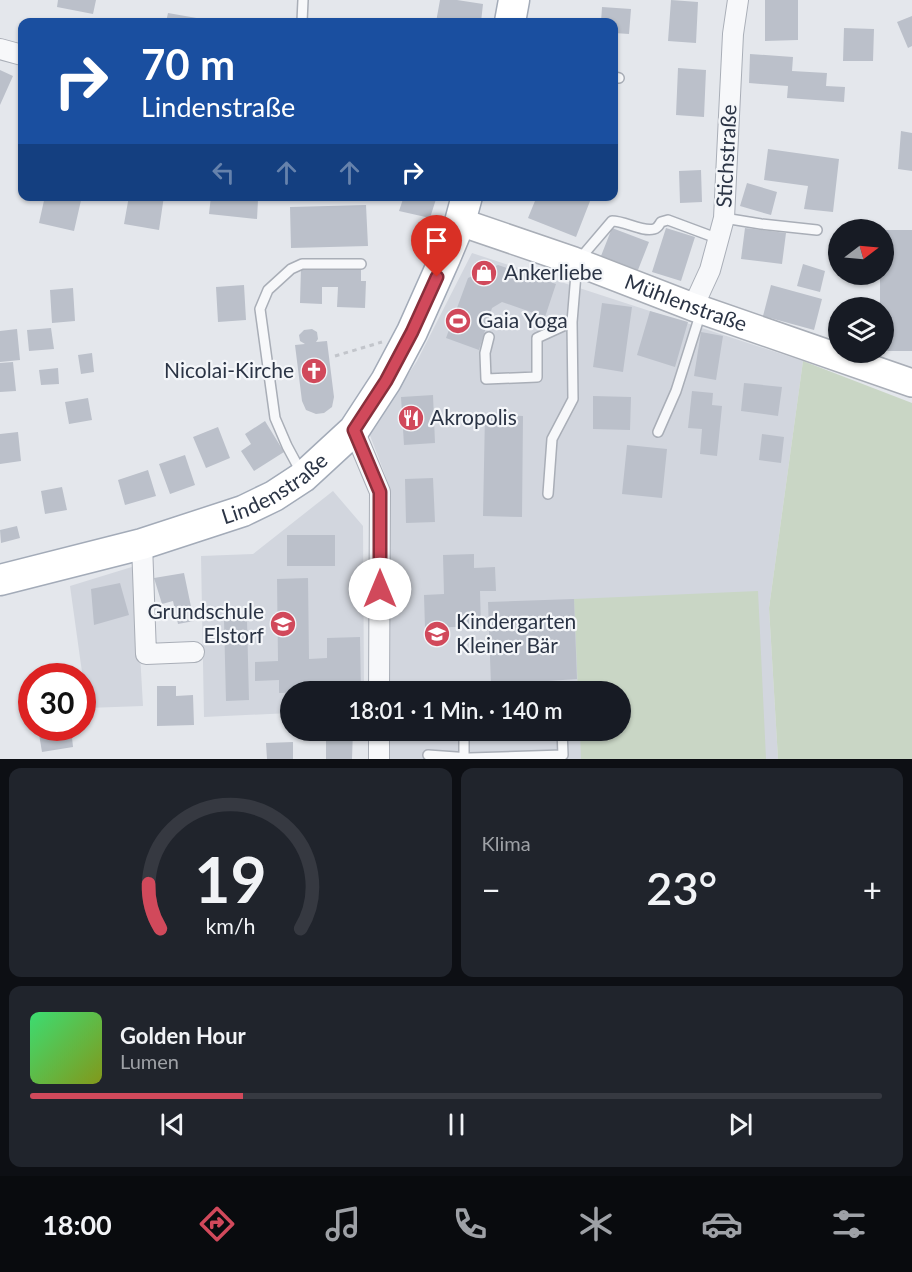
<!DOCTYPE html>
<html lang="de">
<meta charset="utf-8">
<style>
body{margin:0;font-family:Lato,sans-serif;background:#20242c;color:#f1f3f6;height:100vh;display:flex;flex-direction:column;font-size:22px;white-space:nowrap}
*{box-sizing:border-box;margin:0}
p{font-size:20px;color:#9ea1a6}
.icon{flex:none;width:33px;height:33px;fill:none;stroke:currentColor;stroke-width:2;stroke-linecap:round;stroke-linejoin:round}
.map{position:relative;height:759px;overflow:hidden}
.sheet{display:flex;flex-direction:column;gap:9px;padding:9px;background:#0d0f14;flex:1}
.sheet>*{flex:none}
.hud{position:absolute;left:18px;top:18px;width:600px;height:183px;border-radius:12px;box-shadow:0 2px 4px #0004;background:#1a4fa0;color:#fff;overflow:hidden}
.needle{width:39px;rotate:74deg}
.buttons{position:absolute;left:828px;top:219px;display:grid;gap:12px}
.buttons a{display:grid;place-items:center;width:66px;height:66px;border-radius:50%;background:#171b24;box-shadow:0 2px 4px #0004;font-size:30px}
.speed{position:absolute;left:18px;top:663px;display:flex;gap:12px;font-size:30px;font-weight:700;text-align:center}
.speed>*{display:grid;place-content:center;width:78px;height:78px;border-radius:50%;background:#171b24;box-shadow:0 2px 4px #0004;line-height:1}
.speed .limit{border:9px solid #d22;background:#fff;color:#111}
.pin{position:absolute;display:grid;place-items:center;width:51px;height:51px;color:#fff;margin:-62px -26px;border-radius:50% 50% 50% 0;rotate:-45deg;box-shadow:0 0 6px #0007}
.pin .icon{rotate:45deg}
.me{position:absolute;width:66px;margin:-33px;rotate:0deg;stroke-linejoin:round;filter:drop-shadow(0 0 4px #0008)}
.turn{display:flex;align-items:center;gap:21px;height:126px;padding:0 24px;font-size:27px}
.turn .icon{width:78px;height:78px;stroke-width:2.5}
.turn b{display:block;font-size:42px;line-height:51px}
.lanes{display:flex;align-items:center;height:57px;padding:0 24px;background:#0003;justify-content:center;gap:30px;direction:ltr}
.lanes .off{opacity:.35}
.big{font-size:45px;font-weight:600;line-height:1.1}
.sheet .tile{flex:1;display:flex;flex-direction:column;justify-content:center;gap:9px;min-width:0;padding:0 21px;border-radius:12px;background:#20242c}
.sheet .dial{align-items:center;gap:0}
.dial svg{height:156px;overflow:visible;fill:none;stroke:#363941;stroke-width:7;stroke-linecap:round;text-anchor:middle}
.dial text{fill:#f1f3f6;stroke:none}
.song{display:flex;align-items:center;gap:18px}
.cover{width:72px;height:72px;border-radius:9px;background:linear-gradient(135deg,hsl(140 70% 55%),hsl(70 70% 35%))}
.played{height:6px;border-radius:3px;background:linear-gradient(90deg,#d1495b 25%,#363941 25%)}
.keys{display:flex;justify-content:space-around;direction:ltr}
.heat{display:flex;justify-content:space-between;align-items:center;font-size:33px;direction:ltr}
.sheet .tiles{flex:1;display:grid;gap:9px;grid-template-columns:1fr 1fr}
.tile:last-child{grid-column:span 2}
.trip{position:absolute;left:280px;top:681px;width:351px;height:60px;border-radius:30px;background:#171b24;box-shadow:0 2px 4px #0004;font-weight:600;line-height:60px;text-align:center}
.tabs{display:flex;height:96px;justify-content:space-around;align-items:center;background:#090b0e;color:#9ea1a6}
.tabs .icon{width:42px;height:42px}
.tabs .current{color:#d1495b}
.tabs b{font-size:27px;color:#f1f3f6}
.map>svg:first-child{display:block}
.built{fill:#d2d6de}
.green{fill:#c9d6c5}
.building{fill:#bbc0ca}
.lines{fill:none;stroke-linecap:round;stroke-linejoin:round}
.service-casing{stroke:#a9aeb7;stroke-width:12}
.minor-casing{stroke:#a9aeb7;stroke-width:22}
.secondary-casing{stroke:#a9aeb7;stroke-width:30}
.primary-casing{stroke:#a3abb8;stroke-width:33}
.path{stroke:#c2c5cb;stroke-width:3;stroke-dasharray:4.5 4.5;stroke-linecap:butt}
.service{stroke:#f7f8fa;stroke-width:9}
.minor{stroke:#f7f8fa;stroke-width:20}
.secondary{stroke:#fff;stroke-width:27}
.primary{stroke:#fff;stroke-width:30}
.route-casing{stroke:#882f3b;stroke-width:15}
.route{stroke:#d1495b;stroke-width:10}
.labels{text-anchor:middle;stroke-width:4.5;stroke-linejoin:round;paint-order:stroke}
.street-label{font-size:21px;fill:#2b3445;stroke:#f4f6f9}
.poi-label{font-size:21px;fill:#2b3445;stroke:#f4f6f9;text-anchor:start}
</style>
<div class="map">
<svg width="912" height="759" viewBox="0 0 912 759">
<rect width="100%" height="100%" fill="#e4e7ec"/>
<path class="built" d="M472 253 803 361 769 608 778 759H387V731L621 730V692L388 691 389 485 369 433 417 361Z
M333 491 363 526 364 691 291 692V713L204 717 201 556 253 554Z
M135 566 143 706 87 708 70 586Z"/>
<path class="green" d="M803 361 912 403V759H778L769 608Z
M758 591 766 759H581L580 731 621 730V692L578 691 574 599Z"/>
<path class="building" d="M58 0H96L93 14 57 7Z
M440 0H457L483 4 481 22H436Z
M671 0 698 2 696 43 668 41Z
M765 0H798V40L765 41Z
M602 7 631 9 629 34 614 33V22H601Z
M168 13 208 20V22H166Z
M912 16V46L908 48 897 22Z
M844 28 874 29 873 61H843Z
M750 54 793 57 792 71 827 73 826 86 845 87 844 102 787 98 788 86 749 83Z
M678 68 706 70 704 117 676 115Z
M0 70 13 76 0 105Z
M901 131 912 133V171L898 169Z
M768 149 839 159 833 212 804 209 808 186 764 180Z
M701 170 702 202 680 203 679 171Z
M747 183 777 192 771 215 740 206Z
M45 196H82L74 231 39 223Z
M129 196H164L159 230 124 224Z
M211 196 258 200 257 219 209 214Z
M404 196H437L430 218 399 211Z
M537 196H592L576 237 528 218Z
M366 205 368 246 291 248 290 207Z
M612 228 649 242 638 270 601 256Z
M666 228 695 237 681 281 652 272Z
M745 228 786 233 782 264 741 259Z
M884 230H912V351H884V308H880V274H884Z
M803 264 825 271 820 292 797 286Z
M498 265 556 284 545 317 502 302 492 308 479 350 446 338 468 278Z
M301 267 361 268V281H366L365 308 337 307 338 287H322V304L300 303Z
M244 285 246 320 218 322 216 287Z
M771 285 822 299 814 330 763 316Z
M73 288 75 321 52 323 50 290Z
M602 303 632 307 623 372 593 367Z
M650 311 688 322 675 367 637 355Z
M51 328 54 349 29 351 27 330Z
M17 329 20 360 0 362V331Z
M312 329 317 332 318 339 316 342 327 341 334 397 332 407 324 413 316 414 306 410 302 401 295 345 305 344 300 341 299 335 304 330Z
M701 332 723 336 716 380 694 376Z
M92 353 94 372 81 374 78 355Z
M13 362 16 391 0 392V363Z
M58 368 59 384 41 385 39 370Z
M744 383 782 387 778 416 741 411Z
M692 391 713 393 712 405 722 406 717 456 700 454 702 429 688 428Z
M433 395 435 443 404 445 401 397Z
M593 396 631 397 630 430 593 429Z
M88 398 92 420 69 424 65 402Z
M485 414 523 416 522 517 483 516Z
M265 421 284 452 254 471 241 451 251 444 245 434Z
M218 427 230 458 206 468 193 437Z
M18 432 21 461 0 464V434Z
M762 434 784 437 781 463 759 460Z
M627 445 667 449 662 498 622 494Z
M185 455 195 485 170 494 159 464Z
M148 470 156 496 125 505 118 480Z
M433 478 435 522 406 523 405 479Z
M62 487 67 510 45 514 41 491Z
M17 526 20 538 1 543 0 530Z
M287 535H335V566H287Z
M474 554V568L495 567 496 591H480L481 626 425 628 424 595 444 594 443 555Z
M184 573 194 621 178 624 173 601 162 604 154 578Z
M308 578 309 659 327 658V638L360 637 361 692H332V682H306V692L279 693V680L255 681V662L278 661 277 579Z
M120 583 129 615 94 625 91 589Z
M574 599 577 679 491 685 488 602Z
M224 620H247L249 700 226 701Z
M157 686H176V696L193 695 194 725 157 726Z
M38 728H71L73 747 42 752Z
M326 730H353L352 759H326Z
M293 742V759H267L266 743Z"/>
<g class="lines">
<g class="service-casing">
<path id="service" d="M302 22 303 0
M614 77 619 78
M724 218 761 224 817 230
M489 337 485 353 486 379 537 377V338L572 322 577 262 612 221C625 221 642 232 654 229 658 228 659 225 661 222L668 220 719 239
M658 432 676 391 701 312
M301 472 287 446 275 418 260 309 268 290 291 269 302 264H361
M548 494 552 439 573 399 572 322
M464 730V757
M428 755 470 758 563 755 562 730"/>
</g>
<g class="minor-casing">
<path id="minor" d="M0 49 22 55
M693 307 710 270 724 218 733 34 738 0
M354 430 380 492 379 692
M142 544 146 654 194 652
M379 759V730"/>
</g>
<g class="secondary-casing">
<g id="secondary">
<path id="s1" d="M460 222 574 261 693 307 912 383"/>
</g>
</g>
<g class="primary-casing">
<g id="primary">
<path d="M510 22 514 0"/>
<path id="s2" d="M0 580 142 544 243 511 274 496 303 477 354 430 386 381 412 332 445 258 460 222 467 196"/>
</g>
</g>
<path class="path" d="M335 356 382 342"/>
<use href="#service" class="service"/>
<use href="#minor" class="minor"/>
<use href="#secondary" class="secondary"/>
<use href="#primary" class="primary"/>
</g>
<g class="lines">
<g class="route-casing">
<path id="route" d="M380 589V492L354 430 386 381 412 332 437 277"/>
</g>
<use href="#route" class="route"/>
</g>
<defs>
<g id="shop-disc" transform="scale(1.35)"><circle r="9.5" fill="#d1495b" stroke="#f4f6f9"/><path d="M-5-2.5h2.3a2.7 3.5 0 0 1 5.4 0H5L5.5 6h-11ZM-1.5-2.5h3a1.5 2.3 0 0 0-3 0Z" fill="#fff"/></g>
<g id="stadium-disc" transform="scale(1.35)"><circle r="9.5" fill="#d1495b" stroke="#f4f6f9"/><path d="M0-5a6.5 5 0 1 0 0 10a6.5 5 0 1 0 0-10ZM-3.5-1.8h7v3.6h-7Z" fill="#fff"/></g>
<g id="church-disc" transform="scale(1.35)"><circle r="9.5" fill="#d1495b" stroke="#f4f6f9"/><path d="M-1.2-6h2.4v3.5h3.3v2.4h-3.3V6h-2.4V-.1h-3.3v-2.4h3.3Z" fill="#fff"/></g>
<g id="restaurant-disc" transform="scale(1.35)"><circle r="9.5" fill="#d1495b" stroke="#f4f6f9"/><path d="M-5-6h1v4h1v-4h1v4h1v-4h1v5L-1.5 .5V6h-2V.5L-5-1ZM5-6V6H3V1.5H1.5Q1.5-4 5-6Z" fill="#fff"/></g>
<g id="school-disc" transform="scale(1.35)"><circle r="9.5" fill="#d1495b" stroke="#f4f6f9"/><path d="M0-5L7-2L0 1L-7-2ZM-4 1L0 2.5L4 1V4Q0 6-4 4Z" fill="#fff"/></g>
</defs>
<g fill-rule="evenodd">
<use href="#shop-disc" x="484" y="273"/>
<use href="#stadium-disc" x="458" y="321"/>
<use href="#church-disc" x="314" y="371"/>
<use href="#restaurant-disc" x="411" y="418"/>
<use href="#school-disc" x="283" y="624"/>
<use href="#school-disc" x="437" y="634"/>
</g>
<g class="labels">
<g class="street-label">
<text transform="translate(727 156) rotate(-87)" y="7">Stichstraße</text>
<text dy="7" stroke="none"><textPath href="#s1" startOffset="240">Mühlenstraße</textPath></text>
<text dy="7" stroke="none"><textPath href="#s2" startOffset="291">Lindenstraße</textPath></text>
</g>
<g class="poi-label">
<text x="504" y="280">Ankerliebe</text>
<text x="478" y="328">Gaia Yoga</text>
<text x="294" y="378" text-anchor="end">Nicolai-Kirche</text>
<text x="430" y="425">Akropolis</text>
<text x="264" y="619" text-anchor="end">Grundschule<tspan x="264" dy="24">Elstorf</tspan></text>
<text x="456" y="629">Kindergarten<tspan x="456" dy="24">Kleiner Bär</tspan></text>
</g>
</g>
</svg>
<div class="buttons">
<a><svg class="needle" viewBox="-14 -14 28 28"><path d="M0-13l5 13h-10z" fill="#e53935"/><path d="M0 13l5-13h-10z" fill="#9ea1a6"/></svg></a>
<a><svg class="icon" aria-label="layers" viewBox="0 0 24 24"><path d="M12 4l9 5-9 5-9-5zM3 14l9 5 9-5"/></svg></a>
</div>
<div class="speed"><div class="limit">30</div></div>
<div class="pin" style="left:437px;top:277px;background:#d93025"><svg class="icon" aria-label="arrive" viewBox="0 0 24 24"><path d="M6 21V4h12l-3 4 3 4H6"/></svg></div>
<svg class="me" style="left:380px;top:589px" viewBox="-20 -20 40 40"><circle r="19" fill="#fff"/><path d="M0-13L10 11 0 6-10 11z" fill="#d1495b"/></svg>
<div class="trip">18:01 · 1 Min. · 140 m</div>
<div class="hud">
<div class="turn"><svg class="icon" aria-label="right" viewBox="0 0 24 24"><path d="M7 20v-9h11M14 6l5 5-5 5"/></svg><div><b>70 m</b>Lindenstraße</div></div>
<div class="lanes"><svg class="icon off" aria-label="left" viewBox="0 0 24 24"><path d="M17 20v-9H6M10 6l-5 5 5 5"/></svg><svg class="icon off" aria-label="ahead" viewBox="0 0 24 24"><path d="M12 20V5M6 11l6-6 6 6"/></svg><svg class="icon off" aria-label="ahead" viewBox="0 0 24 24"><path d="M12 20V5M6 11l6-6 6 6"/></svg><svg class="icon" aria-label="right" viewBox="0 0 24 24"><path d="M7 20v-9h11M14 6l5 5-5 5"/></svg></div>
</div>
</div>
<section class="sheet">
<div class="tiles">
<div class="tile dial"><svg viewBox="0 0 100 80">
<path d="M14 69A42 42 0 1 1 86 69"/>
<path d="M14 69A42 42 0 0 1 8 46" stroke="#d1495b"/>
<text x="50" y="56" font-size="32" font-weight="700">19</text>
<text x="50" y="72" font-size="11">km/h</text>
</svg></div>
<div class="tile"><p>Klima</p>
<div class="heat"><a>−</a><b class="big">23°</b><a>+</a></div>
</div>
<div class="tile">
<div class="song"><i class="cover"></i><div><b>Golden Hour</b><p>Lumen</p></div></div>
<div class="played"></div>
<div class="keys"><svg class="icon" aria-label="previous" viewBox="0 0 24 24"><path d="M18 5L8 12l10 7zM5 5v14"/></svg><svg class="icon" aria-label="pause" viewBox="0 0 24 24"><path d="M8 5v14M16 5v14"/></svg><svg class="icon" aria-label="next" viewBox="0 0 24 24"><path d="M6 5l10 7-10 7zM19 5v14"/></svg></div>
</div>
</div>
</section>
<nav class="tabs">
<b>18:00</b>
<svg class="icon current" aria-label="directions" viewBox="0 0 24 24"><path d="M12 3l9 9-9 9-9-9zM9 14v-3h6M13 9l2 2-2 2"/></svg>
<svg class="icon" aria-label="music" viewBox="0 0 24 24"><path d="M9 18V5l10-2v13"/><circle cx="6" cy="18" r="3"/><circle cx="16" cy="16" r="3"/></svg>
<svg class="icon" aria-label="phone" viewBox="0 0 24 24"><path d="M5 4h4l2 5-3 2q2 4 5 5l2-3 5 2v4C11 20 4 13 5 4z"/></svg>
<svg class="icon" aria-label="climate" viewBox="0 0 24 24"><path d="M12 3v18M4 7l16 10M4 17L20 7"/></svg>
<svg class="icon" aria-label="car" viewBox="0 0 24 24"><path d="M5 17H2v-5l4-1 3-4h7l3 4 3 1v5h-3M9 17h6M6 11h13"/><circle cx="7" cy="17" r="2"/><circle cx="17" cy="17" r="2"/></svg>
<svg class="icon" aria-label="filters" viewBox="0 0 24 24"><path d="M4 7h16M4 17h16"/><circle cx="9" cy="7" r="2"/><circle cx="15" cy="17" r="2"/></svg>
</nav>
